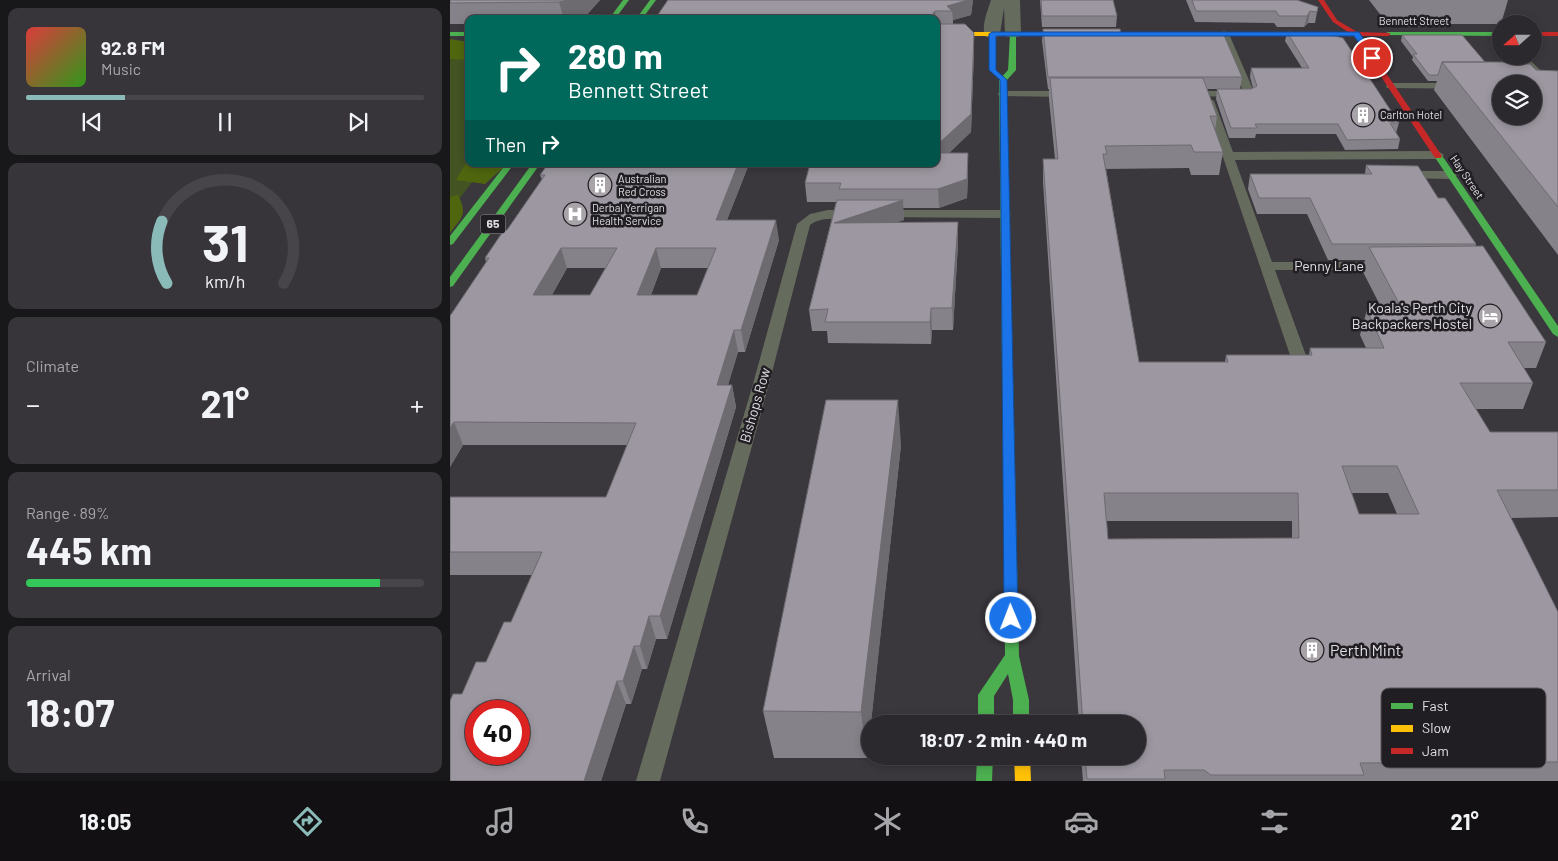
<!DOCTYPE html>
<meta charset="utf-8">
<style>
body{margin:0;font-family:Barlow,sans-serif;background:#38353a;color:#f1f3f6;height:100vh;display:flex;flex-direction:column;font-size:19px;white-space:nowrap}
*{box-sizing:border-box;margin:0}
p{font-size:16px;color:#a6a6aa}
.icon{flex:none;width:28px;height:28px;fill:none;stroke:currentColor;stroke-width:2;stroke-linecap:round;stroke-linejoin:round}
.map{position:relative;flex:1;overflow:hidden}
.panel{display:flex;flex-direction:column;gap:8px;padding:8px;background:#181719;width:450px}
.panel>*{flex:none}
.guide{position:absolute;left:15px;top:15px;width:475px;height:152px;border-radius:10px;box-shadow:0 2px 8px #0003,0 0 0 1px #48454a;background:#00695c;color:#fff;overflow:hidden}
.needle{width:32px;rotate:249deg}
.fabs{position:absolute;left:1042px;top:15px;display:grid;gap:10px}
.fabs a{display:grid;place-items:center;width:50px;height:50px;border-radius:50%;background:#2c292e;box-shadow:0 2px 8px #0003,0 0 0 1px #48454a;font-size:25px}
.speed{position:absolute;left:15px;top:700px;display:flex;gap:10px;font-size:25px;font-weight:700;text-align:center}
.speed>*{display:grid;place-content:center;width:65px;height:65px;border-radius:50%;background:#2c292e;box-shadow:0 2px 8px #0003,0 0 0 1px #48454a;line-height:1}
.speed .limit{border:8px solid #d22;background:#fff;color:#111}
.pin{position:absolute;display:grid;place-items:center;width:42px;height:42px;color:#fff;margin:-21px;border:2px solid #fff;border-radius:50%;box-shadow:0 1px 5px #0007}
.me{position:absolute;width:55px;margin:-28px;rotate:359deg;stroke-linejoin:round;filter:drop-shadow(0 0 4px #0008)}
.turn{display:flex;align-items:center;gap:18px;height:105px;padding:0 20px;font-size:22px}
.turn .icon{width:65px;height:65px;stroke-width:2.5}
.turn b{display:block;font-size:35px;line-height:42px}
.then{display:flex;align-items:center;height:48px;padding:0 20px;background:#0003;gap:10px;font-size:19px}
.big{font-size:38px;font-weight:700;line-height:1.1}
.panel .tile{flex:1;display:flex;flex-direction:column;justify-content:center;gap:8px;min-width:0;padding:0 18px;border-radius:10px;background:#38353a}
.panel .dial{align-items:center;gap:0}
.dial svg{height:130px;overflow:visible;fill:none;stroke:#48454a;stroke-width:7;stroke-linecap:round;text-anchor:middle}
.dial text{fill:#f1f3f6;stroke:none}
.song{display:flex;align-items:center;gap:15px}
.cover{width:60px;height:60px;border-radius:8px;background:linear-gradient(135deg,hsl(0 70% 55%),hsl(110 70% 35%))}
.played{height:5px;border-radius:2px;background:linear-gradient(90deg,#8bbbb9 25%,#48454a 25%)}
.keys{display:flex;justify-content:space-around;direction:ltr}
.heat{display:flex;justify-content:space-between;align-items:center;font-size:28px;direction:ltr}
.charge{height:8px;border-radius:4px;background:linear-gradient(90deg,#34c759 89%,#48454a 0)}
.trip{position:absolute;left:411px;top:715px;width:285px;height:50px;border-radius:25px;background:#2c292e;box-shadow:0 2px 8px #0003,0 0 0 1px #48454a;font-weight:700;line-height:50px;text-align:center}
.menu{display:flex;height:80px;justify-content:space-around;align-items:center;background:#121012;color:#a6a6aa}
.menu .icon{width:35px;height:35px}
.menu .selected{color:#8bbbb9}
.menu b{font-size:22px;color:#f1f3f6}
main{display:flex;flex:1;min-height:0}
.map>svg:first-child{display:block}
.green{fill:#445322}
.forest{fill:#4f660e}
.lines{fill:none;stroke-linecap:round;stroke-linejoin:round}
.lane{fill:#666c5d;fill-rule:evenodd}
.street{fill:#666c5d;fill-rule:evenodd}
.fast{fill:#4caf50;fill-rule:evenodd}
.slow{fill:#ffc107;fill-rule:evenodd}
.jam{fill:#c62828;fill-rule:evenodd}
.wall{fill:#86828a;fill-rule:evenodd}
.shaded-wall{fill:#6d6a70}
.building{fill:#9c97a0;stroke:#6d6a70;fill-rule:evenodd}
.route{fill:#1a73e8;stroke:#114b97}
.labels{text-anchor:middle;stroke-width:5;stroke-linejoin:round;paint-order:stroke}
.far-street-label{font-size:11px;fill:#e1dde3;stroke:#201e22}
.far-poi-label{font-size:11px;fill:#e1dde3;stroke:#201e22;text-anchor:start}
.shield{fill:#201e22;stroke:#a7a4a9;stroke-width:1}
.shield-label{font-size:12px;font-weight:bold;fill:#e1dde3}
.street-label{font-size:14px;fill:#e1dde3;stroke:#201e22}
.poi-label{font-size:14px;fill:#e1dde3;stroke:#201e22;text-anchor:end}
.near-poi-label{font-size:16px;fill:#e1dde3;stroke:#201e22;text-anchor:start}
.key{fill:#201e22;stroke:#5a575c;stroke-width:1}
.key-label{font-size:14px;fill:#e1dde3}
</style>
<main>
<section class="panel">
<div class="tile">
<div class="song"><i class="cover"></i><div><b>92.8 FM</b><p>Music</p></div></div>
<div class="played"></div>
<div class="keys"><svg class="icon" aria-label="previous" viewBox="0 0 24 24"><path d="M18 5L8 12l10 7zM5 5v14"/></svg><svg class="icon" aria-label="pause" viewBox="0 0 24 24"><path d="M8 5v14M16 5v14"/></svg><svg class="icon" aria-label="next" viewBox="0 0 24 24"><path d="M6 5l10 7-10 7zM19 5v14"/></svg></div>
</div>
<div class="tile dial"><svg viewBox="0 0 100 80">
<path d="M14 69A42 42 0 1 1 86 69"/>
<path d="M14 69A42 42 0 0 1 11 31" stroke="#8bbbb9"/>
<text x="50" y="56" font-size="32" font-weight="700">31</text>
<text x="50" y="72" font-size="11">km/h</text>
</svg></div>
<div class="tile"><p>Climate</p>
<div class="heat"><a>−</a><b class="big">21°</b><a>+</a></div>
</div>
<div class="tile"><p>Range · 89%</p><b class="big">445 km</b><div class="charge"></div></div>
<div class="tile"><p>Arrival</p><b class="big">18:07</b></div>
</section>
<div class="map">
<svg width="1108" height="781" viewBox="0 0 1108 781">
<rect width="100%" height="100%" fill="#3a373d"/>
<path class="green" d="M0 45H19V164H36L0 211Z"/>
<path class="forest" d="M0 39 19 42V60L0 59Z
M19 158V164H55V166L35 184 6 180Z
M8 195C18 215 12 217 0 233V197Z"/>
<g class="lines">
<path class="lane" d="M774 31 779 34 805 94 800 97 734 96 733 94 738 91H793L769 34Z
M1065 56H1076L1096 76 1097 78 1084 87V84H1079L1086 78Z
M941 83H1051L1055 84H1051V89L937 88 936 86Z
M553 91H621L626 94 621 97 549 96 548 94 549 92Z
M759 98 764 101 783 152 988 151 994 155 988 159 785 160 822 262H935L942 266 935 270H825L858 361 856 364H844L842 361 754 101Z
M953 171H1001L1007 175 1001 179 949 178 947 175 949 172Z
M378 210H405L411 214C402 225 376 212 360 225L319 384 210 781H186L303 384 347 224 360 214Z
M432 210H555L561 214 555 218 427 217 426 214Z"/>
<path class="street" d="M541 0H570L571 34 569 37H557L555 34 554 8 550 34 548 37H536C530 28 538 10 541 0Z"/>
<path class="fast" d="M173 0H179L165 19H159Z
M200 0H206L192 19H186Z
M0 32H19V36H0Z
M563 32 566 34V70L557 80V94L569 656 579 700V724H563V700L558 674 544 696V724H528V695L555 655 549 80 558 70 560 34Z
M938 32H1051V36L936 35V33Z
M985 154H991L1108 326V337L1103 334 984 156Z
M56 164H64L3 244 0 245V236Z
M82 164H90L3 286 0 287V277Z
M527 756H543L542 781H526Z"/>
<path class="slow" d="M486 32H630L633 34 630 36H486Z
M564 756H580L581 781H565Z"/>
<path class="jam" d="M868 0H874L887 20 907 32 940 33V35L938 36H911L992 156 991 158H985L904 36H735L732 34 735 32H898L883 22Z
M1084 32H1108V36H1084Z"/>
</g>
<path class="wall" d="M0 0H150L133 19H19V24H0Z
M218 0H523L521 15 503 20V24L524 50 521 132 499 153H518V172L517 198 489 208H453L454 220 447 222H508V243L503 330H482L481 344 378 343 377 331H362L359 310 386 202H357L355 183 486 164V19H205Z
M590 0H663L667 16 666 27H592Z
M736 0H847L868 7 865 23H858L854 27H827L824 23 745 22Z
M919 0H1058L1051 24H1000L999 27H940Z
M593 29 671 34 792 77 790 89H757L767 116 765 130 773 152 769 175H741L739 168 656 169 689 362H775L776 355H859L860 348H916L910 335 917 310 932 309 913 272 915 260H878L857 214H807L798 189 800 174H915L916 165 988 198 1026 244V246L1096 342 1086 368H1074L1083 383 1073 409H1026L1040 432H1108V517L1061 518 1108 612V781H633L631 756H688V724H629L593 182V159H605L599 99V89H598L592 41ZM902 493H938L947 514H909ZM657 521H842V538L658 539Z
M837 32 949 123 946 133 950 139 948 149 895 150 886 134H806L805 138H779L766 99 767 89H801L803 88 800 77 801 68H852L835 41Z
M952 35 1035 62 1063 64 1086 70 1108 71V255L984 90 987 81H978L962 60 963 57 951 41Z
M299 164 277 220 329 240 295 352H288L278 385H282L286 407 217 639H206L197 669H192L181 704H176L151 781H0L12 694 36 662 61 622 82 575H0V497H156L177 445H13L0 467V316L36 262 35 258 57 230 92 180 90 175ZM117 268H156L140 295H102ZM211 268H258L247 295H201Z
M451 445 417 758H324L313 711Z"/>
<path class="shaded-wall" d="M118 0H150L134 18 114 19 109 2Z
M518 0H523L521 15 503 20 502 11 497 6Z
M485 11 486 19H484L483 13Z
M860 11 858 23 854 27 857 16Z
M524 33V50L521 132 479 172 486 164V146Z
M518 153V172L517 198 489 208 488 189Z
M288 164H299L269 240 266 220Z
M453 200 454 220 386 243 384 223Z
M326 220 329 240 295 352 291 330Z
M508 222V243L503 330 502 308Z
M111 248 117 268 90 316 83 295Z
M206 248 211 268 193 316 187 295Z
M481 308 482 330 481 344 480 322Z
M284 330 288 352 271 407 267 385Z
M282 385 286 407 217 639 210 616Z
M448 400 451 445 421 724H420V732L417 758 411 712Z
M4 422 13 445 0 467V428Z
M199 616 206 639 197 669 190 646Z
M184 646 192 669 181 704 173 681Z
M167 681 176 704 151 781H134Z"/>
<path class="building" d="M0 0H118L109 2 0 3Z
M218 0H518L497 6 502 11H485L483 13 484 19H205Z
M591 0H663L667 16H592Z
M742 0H847L868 7 867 12 860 11 857 16H829L826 11H746Z
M486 24H515L524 33 521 114 486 146Z
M593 29H670L671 34 773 33 792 77H598Z
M837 32 885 36 893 38 949 123H940L950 139 897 140 888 124H805L807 128H781L767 89H801L807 86 801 68H859Z
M952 35H1012L1035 62H992L988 75H979L963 54H967Z
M992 62H1061L1063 64H1080L1086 70 1108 71V207ZM1051 84H1084V116H1051Z
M600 78H753L767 116H760L773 152H744L741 145 655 146 657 154H653L689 362H778L776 355H862L860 348H934L917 310 952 309 919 247 1033 246 1096 342H1058L1083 383H1010L1040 432H1108V490H1047L1108 612V762L910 763 914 775H761L754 770H714L715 779H637L635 756H688V724H633L593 159H608ZM892 466H947L969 514H909ZM654 493H848L849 538 658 539Z
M486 153H518L517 179 488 189H389L391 183H355L360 164H486Z
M98 164H288L266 220H326L291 330H284L267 385H282L210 616H199L190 646H184L173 681H167L134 781H0V701L3 694H12L26 662H36L54 622H61L92 552H0V497H156L186 423 4 422 0 428V316L39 258H35L54 230H57L95 175H90ZM111 248H167L140 295H83ZM206 248H266L247 295H187ZM26 711H69V754H26Z
M916 165 968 166 988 198H995L1026 244H882L860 198H809L800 174H922Z
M387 200H453L384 223 508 222 502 308H481L480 322H375L378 309 359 310Z
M376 400H448L411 712 313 711Z"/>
<path class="route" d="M906 32H909L926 58 924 59H920L904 36H546V70L557 80 568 618 566 622 561 623 556 622 554 618 550 80 539 70V34L542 32Z"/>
<defs>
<g id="building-disc" transform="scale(1.25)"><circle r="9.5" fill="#a7a3a9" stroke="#201e22"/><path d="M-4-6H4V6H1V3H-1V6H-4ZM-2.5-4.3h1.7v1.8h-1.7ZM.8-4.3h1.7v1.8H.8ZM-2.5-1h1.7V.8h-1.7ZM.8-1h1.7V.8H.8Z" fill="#fff"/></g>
<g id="hospital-disc" transform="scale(1.25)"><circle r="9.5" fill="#a7a3a9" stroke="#201e22"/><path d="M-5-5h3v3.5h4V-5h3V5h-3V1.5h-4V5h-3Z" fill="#fff"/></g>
<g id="hotel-disc" transform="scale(1.25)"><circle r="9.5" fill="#a7a3a9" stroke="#201e22"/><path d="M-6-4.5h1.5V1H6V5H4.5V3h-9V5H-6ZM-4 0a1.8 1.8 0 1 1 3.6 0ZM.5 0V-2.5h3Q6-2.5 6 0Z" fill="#fff"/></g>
</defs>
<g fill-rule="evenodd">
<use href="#building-disc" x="913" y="115"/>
<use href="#building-disc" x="150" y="185"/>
<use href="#hospital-disc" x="125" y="214"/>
<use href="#hotel-disc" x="1040" y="316"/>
<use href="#building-disc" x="862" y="650"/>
</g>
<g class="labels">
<g class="far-street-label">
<text x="964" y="25">Bennett Street</text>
<text transform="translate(1017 177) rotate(56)" y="4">Hay Street</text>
</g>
<g class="far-poi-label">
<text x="930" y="119">Carlton Hotel</text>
<text x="168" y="183">Australian<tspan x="168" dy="13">Red Cross</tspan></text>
<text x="142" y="212">Derbal Yerrigan<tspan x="142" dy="13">Health Service</tspan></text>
</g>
<rect class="shield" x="30.5" y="214.5" width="25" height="19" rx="4"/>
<g class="shield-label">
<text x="43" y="228">65</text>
</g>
<g class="street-label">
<text x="879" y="271">Penny Lane</text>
<text transform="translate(305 405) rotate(-74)" y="5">Bishops Row</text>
</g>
<g class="poi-label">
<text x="1022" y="313">Koala's Perth City<tspan x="1022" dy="16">Backpackers Hostel</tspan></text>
</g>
<g class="near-poi-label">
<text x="880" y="656">Perth Mint</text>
</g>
</g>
<rect x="931" y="688" width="165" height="80" rx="8" class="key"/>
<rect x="941" y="703" width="22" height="6" fill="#4caf50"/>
<rect x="941" y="725" width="22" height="7" fill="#ffc107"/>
<rect x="941" y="748" width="22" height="6" fill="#c62828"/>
<g class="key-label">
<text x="972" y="711">Fast</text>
<text x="972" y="733">Slow</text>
<text x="972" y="756">Jam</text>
</g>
</svg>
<div class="fabs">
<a><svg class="needle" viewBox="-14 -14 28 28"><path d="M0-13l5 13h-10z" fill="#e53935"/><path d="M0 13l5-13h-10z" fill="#a6a6aa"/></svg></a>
<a><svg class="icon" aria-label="layers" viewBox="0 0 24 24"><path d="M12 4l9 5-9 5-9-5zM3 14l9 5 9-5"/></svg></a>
</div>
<div class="speed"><div class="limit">40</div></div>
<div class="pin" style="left:922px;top:58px;background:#d93025"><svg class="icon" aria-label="arrive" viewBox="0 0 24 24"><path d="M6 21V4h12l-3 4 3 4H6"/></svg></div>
<svg class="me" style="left:561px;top:618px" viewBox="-20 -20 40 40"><circle r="17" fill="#1a73e8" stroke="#fff" stroke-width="3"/><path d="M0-11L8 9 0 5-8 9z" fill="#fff"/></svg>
<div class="trip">18:07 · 2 min · 440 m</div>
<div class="guide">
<div class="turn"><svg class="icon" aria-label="right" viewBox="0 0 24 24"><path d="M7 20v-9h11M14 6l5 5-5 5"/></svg><div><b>280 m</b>Bennett Street</div></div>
<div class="then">Then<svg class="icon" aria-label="right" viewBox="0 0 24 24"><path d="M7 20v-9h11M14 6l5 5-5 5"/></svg></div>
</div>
</div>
</main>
<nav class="menu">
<b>18:05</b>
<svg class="icon selected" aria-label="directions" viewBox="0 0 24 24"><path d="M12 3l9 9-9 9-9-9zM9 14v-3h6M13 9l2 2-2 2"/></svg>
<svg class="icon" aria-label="music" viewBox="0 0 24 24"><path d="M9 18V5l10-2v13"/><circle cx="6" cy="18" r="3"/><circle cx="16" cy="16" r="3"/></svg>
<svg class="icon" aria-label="phone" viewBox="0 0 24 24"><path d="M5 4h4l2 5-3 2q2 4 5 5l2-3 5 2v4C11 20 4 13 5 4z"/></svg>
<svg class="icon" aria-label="climate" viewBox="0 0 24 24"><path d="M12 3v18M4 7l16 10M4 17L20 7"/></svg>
<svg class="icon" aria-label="car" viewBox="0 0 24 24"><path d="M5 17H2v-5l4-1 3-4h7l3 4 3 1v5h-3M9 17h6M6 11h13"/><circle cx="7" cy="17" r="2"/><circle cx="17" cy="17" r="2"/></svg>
<svg class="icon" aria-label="filters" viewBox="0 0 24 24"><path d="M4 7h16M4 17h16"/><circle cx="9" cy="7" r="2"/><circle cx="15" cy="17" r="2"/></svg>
<b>21°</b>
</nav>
